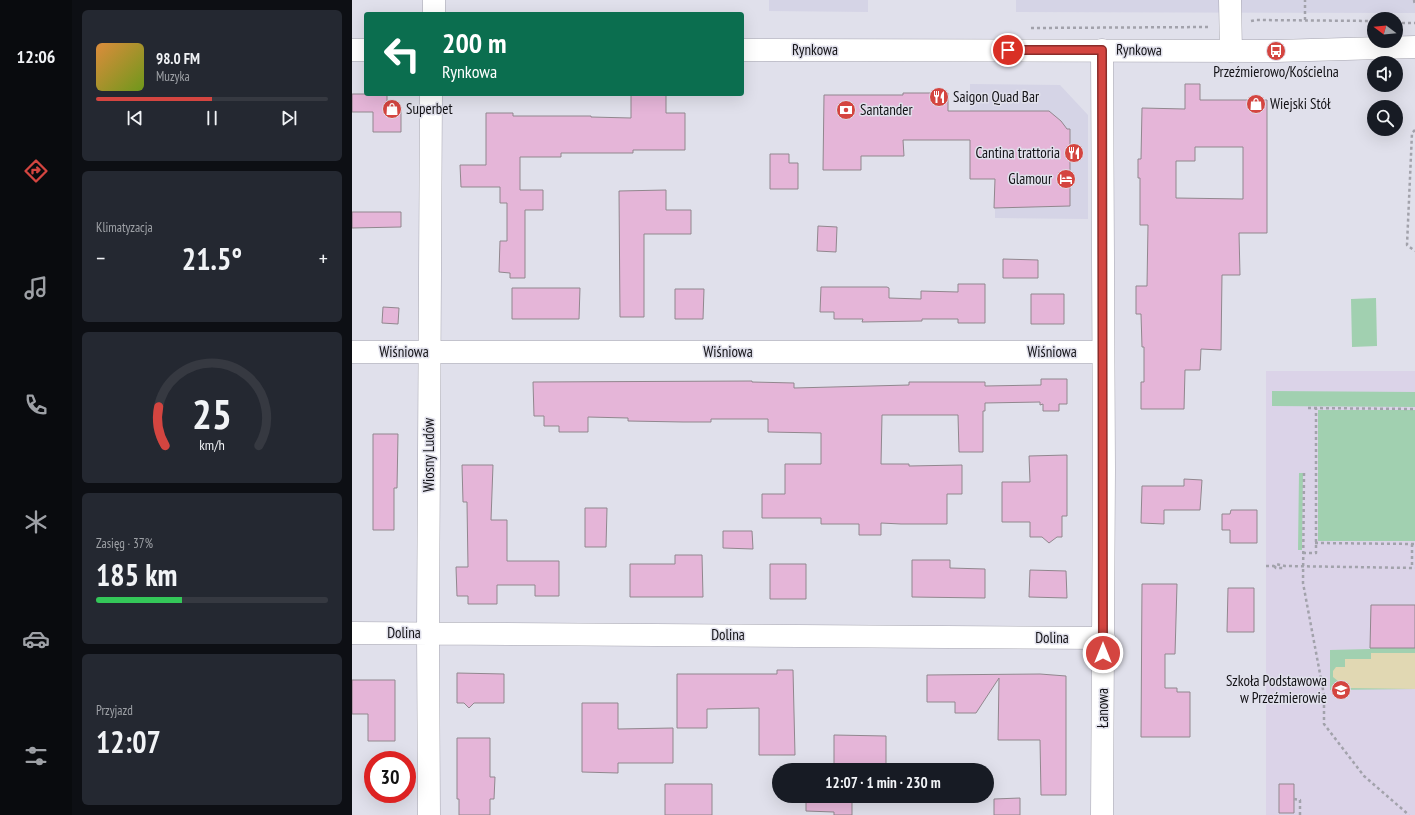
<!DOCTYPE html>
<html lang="pl">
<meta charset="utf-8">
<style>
body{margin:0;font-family:"PT Sans Narrow",sans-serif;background:#242831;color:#f1f3f6;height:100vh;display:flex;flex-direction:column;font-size:15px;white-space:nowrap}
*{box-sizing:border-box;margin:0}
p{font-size:13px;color:#9ea1a6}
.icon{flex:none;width:22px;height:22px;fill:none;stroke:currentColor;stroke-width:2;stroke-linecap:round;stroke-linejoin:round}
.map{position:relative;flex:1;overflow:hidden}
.details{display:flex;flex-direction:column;gap:10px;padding:10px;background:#0d0f14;width:280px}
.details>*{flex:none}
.guide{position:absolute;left:12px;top:12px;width:380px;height:84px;border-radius:4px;box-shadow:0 4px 16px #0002;background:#0b6e4f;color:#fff;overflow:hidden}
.needle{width:26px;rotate:286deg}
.buttons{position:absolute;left:1015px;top:12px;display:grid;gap:8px}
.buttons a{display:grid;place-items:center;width:36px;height:36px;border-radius:50%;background:#171b24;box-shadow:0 4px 16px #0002;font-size:20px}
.speed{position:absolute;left:12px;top:751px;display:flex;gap:8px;font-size:20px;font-weight:700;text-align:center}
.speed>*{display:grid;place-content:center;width:52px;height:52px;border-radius:50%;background:#171b24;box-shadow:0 4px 16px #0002;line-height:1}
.speed .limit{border:6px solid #d22;background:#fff;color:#111}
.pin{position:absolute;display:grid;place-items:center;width:34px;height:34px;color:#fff;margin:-17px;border:2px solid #fff;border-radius:50%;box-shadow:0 1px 4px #0007}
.me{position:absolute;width:44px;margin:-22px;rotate:0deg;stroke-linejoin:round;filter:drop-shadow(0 0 3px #0008)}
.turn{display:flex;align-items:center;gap:14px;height:84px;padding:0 12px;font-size:18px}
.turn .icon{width:52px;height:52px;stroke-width:2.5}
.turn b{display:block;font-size:28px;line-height:34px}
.big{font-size:30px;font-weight:800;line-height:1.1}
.details .widget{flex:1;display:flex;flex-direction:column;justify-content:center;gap:6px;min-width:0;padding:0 14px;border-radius:6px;background:#242831}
.details .dial{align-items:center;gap:0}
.dial svg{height:104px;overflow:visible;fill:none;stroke:#363941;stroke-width:7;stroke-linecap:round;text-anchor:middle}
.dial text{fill:#f1f3f6;stroke:none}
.song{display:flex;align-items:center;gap:12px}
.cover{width:48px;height:48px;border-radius:6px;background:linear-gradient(135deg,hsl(30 70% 55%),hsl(80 70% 35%))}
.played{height:4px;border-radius:2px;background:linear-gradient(90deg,#d44540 50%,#363941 50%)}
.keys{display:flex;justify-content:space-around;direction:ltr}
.heat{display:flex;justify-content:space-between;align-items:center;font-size:22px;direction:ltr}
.charge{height:6px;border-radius:3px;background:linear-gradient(90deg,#34c759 37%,#363941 0)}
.trip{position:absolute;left:420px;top:763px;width:222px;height:40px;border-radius:20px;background:#171b24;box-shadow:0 4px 16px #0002;font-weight:800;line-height:40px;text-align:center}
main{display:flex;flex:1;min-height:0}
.menu{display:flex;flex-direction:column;width:72px;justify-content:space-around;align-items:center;background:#090b0e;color:#9ea1a6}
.menu .icon{width:28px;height:28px}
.menu .on{color:#d44540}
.menu b{font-size:18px;color:#f1f3f6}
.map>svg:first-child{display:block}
.built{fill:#d5d4e6}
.education{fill:#dbd3e8}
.green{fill:#a1d0b0}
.sand{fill:#e1d8b3}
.building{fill:#e5b5d8;stroke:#91878e;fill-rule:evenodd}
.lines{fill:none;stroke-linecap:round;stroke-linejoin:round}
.street-casing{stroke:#a6a5b0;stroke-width:23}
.secondary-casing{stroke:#a6a5b0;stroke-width:23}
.path{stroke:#a2a2ab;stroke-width:2.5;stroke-dasharray:3 3;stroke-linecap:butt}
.street{stroke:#fff;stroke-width:22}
.secondary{stroke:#fff;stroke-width:22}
.route-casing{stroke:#8a2d2a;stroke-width:10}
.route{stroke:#d44540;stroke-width:7}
.labels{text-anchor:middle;stroke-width:3;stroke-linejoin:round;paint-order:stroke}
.street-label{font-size:15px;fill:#131216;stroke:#e0e0eb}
.poi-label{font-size:15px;fill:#131216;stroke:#e0e0eb;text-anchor:start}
</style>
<main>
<nav class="menu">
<b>12:06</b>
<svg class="icon on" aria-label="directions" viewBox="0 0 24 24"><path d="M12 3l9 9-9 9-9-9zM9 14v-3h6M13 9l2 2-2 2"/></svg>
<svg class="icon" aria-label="music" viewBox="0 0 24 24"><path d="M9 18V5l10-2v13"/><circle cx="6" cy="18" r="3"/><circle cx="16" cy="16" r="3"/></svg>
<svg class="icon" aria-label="phone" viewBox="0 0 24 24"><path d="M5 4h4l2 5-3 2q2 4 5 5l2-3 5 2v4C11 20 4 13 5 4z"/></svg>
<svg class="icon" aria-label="climate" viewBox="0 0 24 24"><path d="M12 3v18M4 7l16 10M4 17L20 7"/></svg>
<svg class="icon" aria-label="car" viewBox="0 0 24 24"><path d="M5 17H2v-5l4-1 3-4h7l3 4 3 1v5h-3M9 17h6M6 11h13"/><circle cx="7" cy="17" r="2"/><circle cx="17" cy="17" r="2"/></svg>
<svg class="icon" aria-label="filters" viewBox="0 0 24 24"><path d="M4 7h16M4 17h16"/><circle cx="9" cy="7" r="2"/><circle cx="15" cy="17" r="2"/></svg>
</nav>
<section class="details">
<div class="widget">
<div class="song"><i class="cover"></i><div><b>98.0 FM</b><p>Muzyka</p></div></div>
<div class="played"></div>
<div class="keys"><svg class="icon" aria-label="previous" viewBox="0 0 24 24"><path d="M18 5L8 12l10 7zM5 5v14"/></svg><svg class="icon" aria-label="pause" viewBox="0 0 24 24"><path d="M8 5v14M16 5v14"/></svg><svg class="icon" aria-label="next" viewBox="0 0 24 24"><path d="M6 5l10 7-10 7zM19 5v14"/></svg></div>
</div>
<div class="widget"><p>Klimatyzacja</p>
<div class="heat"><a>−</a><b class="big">21.5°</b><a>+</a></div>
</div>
<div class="widget dial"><svg viewBox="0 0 100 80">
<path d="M14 69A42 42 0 1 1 86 69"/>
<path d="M14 69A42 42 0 0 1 9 39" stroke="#d44540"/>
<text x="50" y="56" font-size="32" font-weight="700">25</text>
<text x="50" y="72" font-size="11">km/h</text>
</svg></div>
<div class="widget"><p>Zasięg · 37%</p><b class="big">185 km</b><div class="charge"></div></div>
<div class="widget"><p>Przyjazd</p><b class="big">12:07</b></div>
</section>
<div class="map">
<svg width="1063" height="815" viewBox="0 0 1063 815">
<rect width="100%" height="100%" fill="#e0e0eb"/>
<path class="built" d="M417 0H516V12L417 11Z
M664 0H1063V13L664 12Z
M618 84 708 85 736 115V219L643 218V179H618Z"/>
<path class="education" d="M914 371H1063V815H914Z"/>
<path class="green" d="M1024 298 1025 346 1000 347 999 299Z
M920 391 1063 392V407L920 406Z
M966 410H1063V541H966Z
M947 473H951L950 550H946Z
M1019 605H1063V689L978 690V650L1018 649Z"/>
<path class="sand" d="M1019 653H1063V689L993 688V681H986L981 677V671L984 667H993V659H1019Z"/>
<path class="building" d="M833 84H848V100H915V233H887L888 275H870L869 350 849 349 848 370H833L832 409H789V382H792V347H790L789 314H784V286H795L796 225H788V178H786V159H789L790 108 833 109ZM843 147H891V199L824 198V161H843Z
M551 93H596V111H697L709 121 715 129H718V206L642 208 643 179H618V140H551L552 156H509V170H471L472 95H551Z
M0 94H35V107H49V132H21V112H0Z
M279 94H314V113H333V150H281V153H209V157H168V190H191V210H173V278H158V273L147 272 148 241H155V203H148V187H109L108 165H134V113H161V116H239V117L279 118Z
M418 154H437V163H446V189H418Z
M314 190V210H339V234H292V317H268L267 191Z
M0 212H49V227L0 228Z
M466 226 485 227 484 252 465 251Z
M651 259 686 260V278H651Z
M606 284H633V323H606V319H570V321L510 322 511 319H482V312H468L469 287H535L537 288V298L569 299V291L606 292Z
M160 288H228L227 319H160Z
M323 289H352L351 319H323Z
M679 294H712V324H679Z
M31 307 47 308 46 324 30 323Z
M689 379H715V404H707V411H691V404L688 405V402L633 403V411H631V452H607L606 415H530L529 464H557V466L610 465V494H595V524H549L529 523V535H507V524H469V518H410V494H433V464H469V433L416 432V419H359V422H331L276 421V418L236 417V432H207V426H192V416H182L181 382 400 381V382L442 383V388L557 385V382H633V386L689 385Z
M21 434H46L45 488H42V530H21Z
M715 455V516H710V537H705L697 543 690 537H678V522H650V482H678L677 456Z
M110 465H141L139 520H155V561H207V596H183V585H145V604H116V596H105L104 567H116L115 502H111Z
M832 479 850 480 848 510H812V524L789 523 790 486H832Z
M233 508H255L254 547H233Z
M879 510H905V543H878V530H870V514H878Z
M371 531H400L401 549 371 548Z
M323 555H350L351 597H278V564H323Z
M560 560H598V568L633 569V598L560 597Z
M418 564H454V599H418Z
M678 570 714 571 715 598 677 597Z
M790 584H825L823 654H813V688H825V692H838V737H789Z
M876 588H902V632H875Z
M1019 605H1063V648H1018Z
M425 670H441L443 755H407V708L355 709V728H325V674H425Z
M105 673 152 674V703H122L117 708 112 703H105Z
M688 674 714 676V795H689L688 740H646L647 678 624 713H603V702H575V675Z
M0 680H43V741H16V714H0Z
M230 703H266V729L321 728V763H266V773L230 772Z
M482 735 534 736V770H482Z
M105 738H138V777H143L142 799H138V815H107V799H105Z
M313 784H360V815H313Z
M927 784H942V813H927Z
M454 796H500V815H482V812L454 811Z
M668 798V815H642V799Z"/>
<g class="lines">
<g class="street-casing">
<path id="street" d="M878 0 879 51
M82 14V0
M0 352H751
M0 633 752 638
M77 815 76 633 79 94
M750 815 752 469 750 50"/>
</g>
<g class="secondary-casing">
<path id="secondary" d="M0 50H14
M390 50 924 51 1063 47"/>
</g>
<path class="path" d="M1062 0 1063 5
M953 20V0
M899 21 904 20 1022 21
M1044 23H1063
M679 28 858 27
M1063 130 1060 133 1055 245 1063 251
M956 408 1063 409
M952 473 951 583 972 695V724L1012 776 1057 815
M963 543 1063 544
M1060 544V568
M951 553H964V408
M914 566H922L924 564 933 566 1063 568
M922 566 924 568H931L933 566
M942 799 948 800V815"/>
<use href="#street" class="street"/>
<use href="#secondary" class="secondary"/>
</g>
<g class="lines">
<g class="route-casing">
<path id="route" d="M656 50H750L751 653"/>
</g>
<use href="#route" class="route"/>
</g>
<defs>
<g id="bus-disc" transform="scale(1)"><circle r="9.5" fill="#d44540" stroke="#e0e0eb"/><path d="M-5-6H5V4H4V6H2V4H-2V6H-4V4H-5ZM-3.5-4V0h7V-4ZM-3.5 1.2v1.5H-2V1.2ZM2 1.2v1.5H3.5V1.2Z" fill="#fff"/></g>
<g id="restaurant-disc" transform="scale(1)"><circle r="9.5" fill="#d44540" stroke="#e0e0eb"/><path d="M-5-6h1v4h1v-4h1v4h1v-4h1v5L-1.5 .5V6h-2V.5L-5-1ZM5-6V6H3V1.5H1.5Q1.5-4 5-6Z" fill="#fff"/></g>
<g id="shop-disc" transform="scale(1)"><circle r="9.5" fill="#d44540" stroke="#e0e0eb"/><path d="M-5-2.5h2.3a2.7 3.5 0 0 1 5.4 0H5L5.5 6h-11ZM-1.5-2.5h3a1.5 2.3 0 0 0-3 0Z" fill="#fff"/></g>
<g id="bank-disc" transform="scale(1)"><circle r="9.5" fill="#d44540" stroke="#e0e0eb"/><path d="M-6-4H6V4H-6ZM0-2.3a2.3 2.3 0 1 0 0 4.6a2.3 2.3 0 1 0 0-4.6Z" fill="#fff"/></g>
<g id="hotel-disc" transform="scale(1)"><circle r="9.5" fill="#d44540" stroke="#e0e0eb"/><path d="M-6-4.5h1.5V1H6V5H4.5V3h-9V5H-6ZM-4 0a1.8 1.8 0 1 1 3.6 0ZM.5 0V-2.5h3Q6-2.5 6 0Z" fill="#fff"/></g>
<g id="school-disc" transform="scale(1)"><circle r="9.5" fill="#d44540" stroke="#e0e0eb"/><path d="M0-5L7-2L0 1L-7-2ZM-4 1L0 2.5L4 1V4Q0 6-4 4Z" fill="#fff"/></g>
</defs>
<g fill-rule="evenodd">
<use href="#bus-disc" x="924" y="51"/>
<use href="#restaurant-disc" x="587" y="97"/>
<use href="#shop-disc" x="904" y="104"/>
<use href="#shop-disc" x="40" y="109"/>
<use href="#bank-disc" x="494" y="110"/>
<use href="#restaurant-disc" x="722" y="153"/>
<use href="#hotel-disc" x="714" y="179"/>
<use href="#school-disc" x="989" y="690"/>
</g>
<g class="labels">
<g class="street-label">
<text x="463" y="55">Rynkowa</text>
<text transform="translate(787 50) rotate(1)" y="5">Rynkowa</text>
<text x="52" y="357">Wiśniowa</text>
<text x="376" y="357">Wiśniowa</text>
<text x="700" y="357">Wiśniowa</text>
<text transform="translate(77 455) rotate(-90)" y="5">Wiosny Ludów</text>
<text x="52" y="638">Dolina</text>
<text x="376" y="640">Dolina</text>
<text x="700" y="643">Dolina</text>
<text transform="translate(751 708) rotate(-90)" y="5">Łanowa</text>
</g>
<g class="poi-label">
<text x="924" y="77" text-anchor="middle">Przeźmierowo/Kościelna</text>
<text x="601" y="102">Saigon Quad Bar</text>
<text x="918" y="109">Wiejski Stół</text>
<text x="54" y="114">Superbet</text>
<text x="508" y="115">Santander</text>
<text x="708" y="158" text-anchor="end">Cantina trattoria</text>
<text x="700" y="184" text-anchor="end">Glamour</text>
<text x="975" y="686" text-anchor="end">Szkoła Podstawowa<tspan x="975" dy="17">w Przeźmierowie</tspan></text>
</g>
</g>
</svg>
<div class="buttons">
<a><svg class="needle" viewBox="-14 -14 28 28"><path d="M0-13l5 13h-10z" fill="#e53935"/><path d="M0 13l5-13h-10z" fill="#9ea1a6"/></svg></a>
<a><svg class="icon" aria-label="sound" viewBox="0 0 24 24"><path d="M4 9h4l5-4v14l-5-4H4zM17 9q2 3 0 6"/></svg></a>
<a><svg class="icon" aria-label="search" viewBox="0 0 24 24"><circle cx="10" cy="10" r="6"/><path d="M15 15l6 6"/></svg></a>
</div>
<div class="speed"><div class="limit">30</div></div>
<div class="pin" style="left:656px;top:50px;background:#d93025"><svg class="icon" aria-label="arrive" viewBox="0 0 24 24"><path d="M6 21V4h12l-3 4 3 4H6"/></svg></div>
<svg class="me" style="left:751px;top:653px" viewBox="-20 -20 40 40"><circle r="17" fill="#d44540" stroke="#fff" stroke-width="3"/><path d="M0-11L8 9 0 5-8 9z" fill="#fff"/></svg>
<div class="trip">12:07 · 1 min · 230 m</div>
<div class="guide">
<div class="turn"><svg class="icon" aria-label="left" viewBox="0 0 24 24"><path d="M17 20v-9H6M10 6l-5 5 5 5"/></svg><div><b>200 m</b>Rynkowa</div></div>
</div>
</div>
</main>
